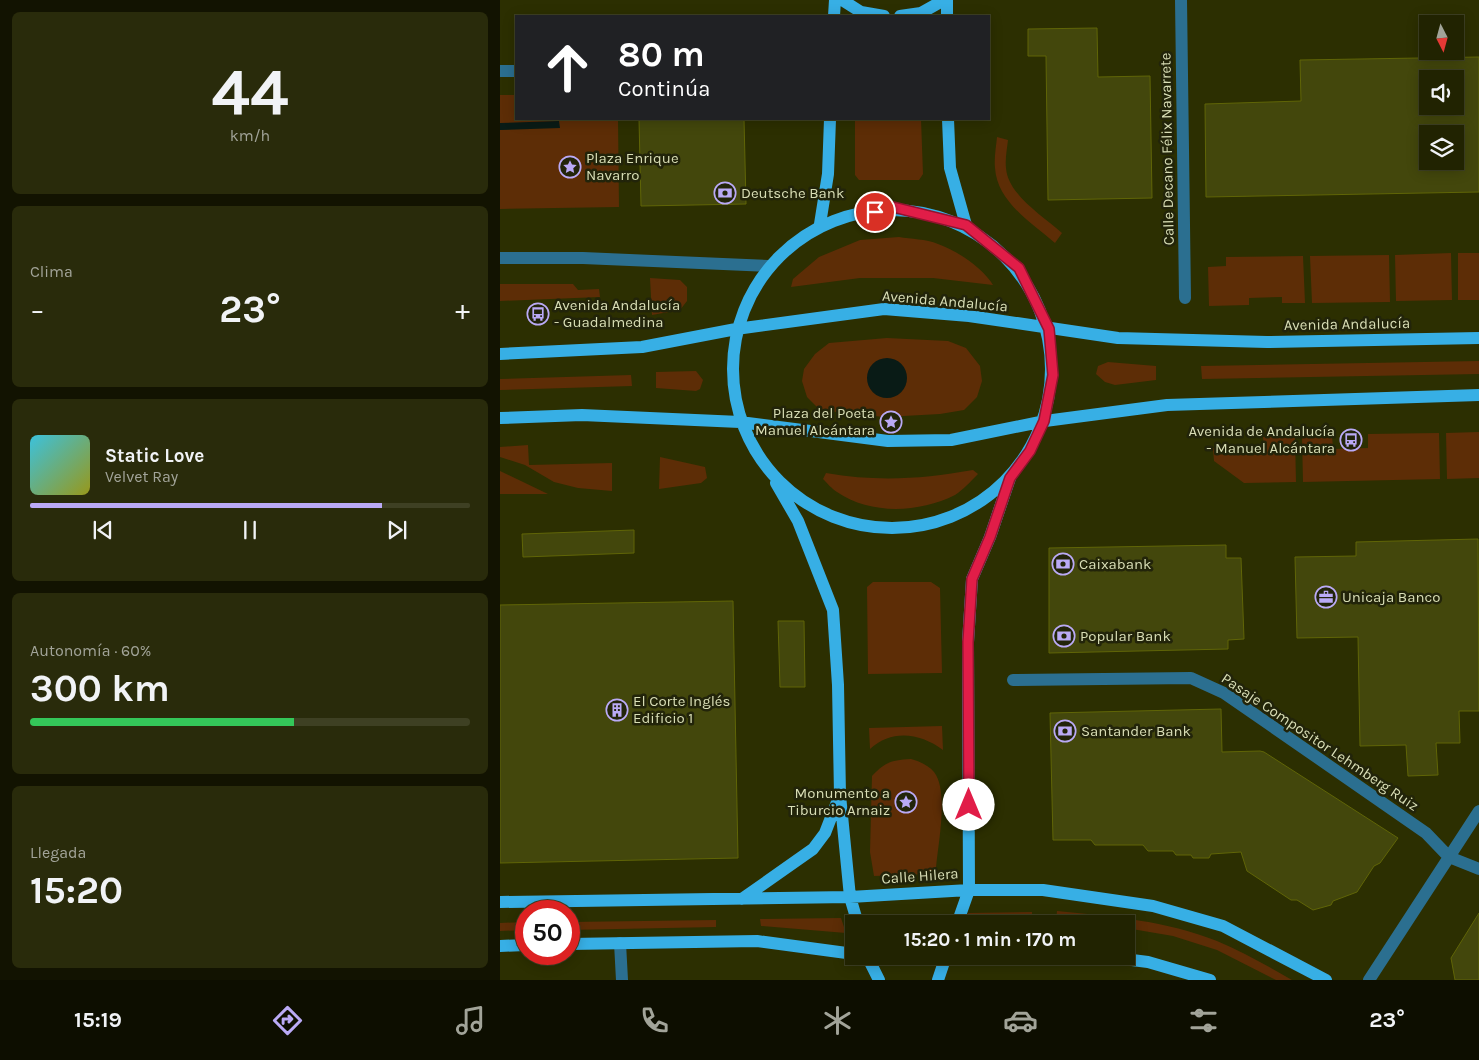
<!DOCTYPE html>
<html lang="es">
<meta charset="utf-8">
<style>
body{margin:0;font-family:Karla,sans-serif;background:#292b0b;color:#f1f3f6;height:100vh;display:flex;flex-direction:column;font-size:19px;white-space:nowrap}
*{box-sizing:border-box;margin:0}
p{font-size:16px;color:#a2a499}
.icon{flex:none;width:28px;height:28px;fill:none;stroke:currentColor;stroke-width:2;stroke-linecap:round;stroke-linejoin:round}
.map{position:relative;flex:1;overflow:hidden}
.panel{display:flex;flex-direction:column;gap:12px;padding:12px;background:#121301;width:500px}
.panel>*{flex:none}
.guide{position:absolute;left:15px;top:15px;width:475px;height:105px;border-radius:0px;box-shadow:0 2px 12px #0003,0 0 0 1px #3e4023;background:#202124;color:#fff;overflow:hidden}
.needle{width:32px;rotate:174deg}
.controls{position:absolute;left:919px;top:15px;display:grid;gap:10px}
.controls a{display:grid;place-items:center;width:45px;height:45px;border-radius:0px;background:#212301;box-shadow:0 2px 12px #0003,0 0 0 1px #3e4023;font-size:25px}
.speed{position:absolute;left:15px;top:900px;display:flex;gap:10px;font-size:25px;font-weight:700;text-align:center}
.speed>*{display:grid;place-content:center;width:65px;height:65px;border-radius:50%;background:#212301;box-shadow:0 2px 12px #0003,0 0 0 1px #3e4023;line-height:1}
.speed .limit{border:8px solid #d22;background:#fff;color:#111}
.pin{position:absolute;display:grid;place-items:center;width:42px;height:42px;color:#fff;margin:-21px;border:2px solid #fff;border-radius:50%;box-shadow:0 1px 5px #0007}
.me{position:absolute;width:55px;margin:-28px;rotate:0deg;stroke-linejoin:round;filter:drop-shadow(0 0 4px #0008)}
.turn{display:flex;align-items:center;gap:18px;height:105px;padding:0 20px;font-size:22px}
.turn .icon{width:65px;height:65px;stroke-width:2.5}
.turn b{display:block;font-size:35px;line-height:42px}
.big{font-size:38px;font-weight:700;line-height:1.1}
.panel .card{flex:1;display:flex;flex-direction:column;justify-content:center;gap:8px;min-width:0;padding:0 18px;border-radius:8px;background:#292b0b}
.panel .dial{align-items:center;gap:0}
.dial b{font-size:65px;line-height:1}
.song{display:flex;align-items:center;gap:15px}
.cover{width:60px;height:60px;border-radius:8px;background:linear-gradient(135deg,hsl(190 70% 55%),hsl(60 70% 35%))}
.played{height:5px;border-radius:2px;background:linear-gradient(90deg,#baaaf6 80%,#3e4023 80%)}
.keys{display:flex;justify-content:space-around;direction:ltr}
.heat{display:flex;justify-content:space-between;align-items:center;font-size:28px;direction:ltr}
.charge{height:8px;border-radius:4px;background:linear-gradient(90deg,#34c759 60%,#3e4023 0)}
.trip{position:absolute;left:345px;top:915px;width:290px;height:50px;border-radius:0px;background:#212301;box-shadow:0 2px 12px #0003,0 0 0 1px #3e4023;font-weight:700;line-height:50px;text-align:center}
.menu{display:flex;height:80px;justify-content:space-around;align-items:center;background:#0d0e00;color:#a2a499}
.menu .icon{width:35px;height:35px}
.menu .on{color:#baaaf6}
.menu b{font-size:22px;color:#f1f3f6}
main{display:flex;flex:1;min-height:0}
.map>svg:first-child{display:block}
.green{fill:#5d2d06}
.water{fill:#091b16}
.building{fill:#43470c;stroke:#606507;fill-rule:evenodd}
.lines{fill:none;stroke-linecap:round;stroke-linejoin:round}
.minor{stroke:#2b6f90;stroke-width:12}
.major{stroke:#37afe5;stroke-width:12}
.route-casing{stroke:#92132f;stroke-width:12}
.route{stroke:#e11d48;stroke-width:9}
.labels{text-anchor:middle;stroke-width:5;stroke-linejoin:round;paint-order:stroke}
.street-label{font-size:15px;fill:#d9deb6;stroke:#22240a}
.poi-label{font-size:15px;fill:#d9deb6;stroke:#22240a;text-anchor:start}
</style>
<main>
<section class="panel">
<div class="card dial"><b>44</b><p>km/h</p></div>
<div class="card"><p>Clima</p>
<div class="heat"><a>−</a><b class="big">23°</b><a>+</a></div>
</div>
<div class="card">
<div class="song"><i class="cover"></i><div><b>Static Love</b><p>Velvet Ray</p></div></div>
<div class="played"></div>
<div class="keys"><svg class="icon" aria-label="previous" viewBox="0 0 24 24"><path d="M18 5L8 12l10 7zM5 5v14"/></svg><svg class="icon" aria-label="pause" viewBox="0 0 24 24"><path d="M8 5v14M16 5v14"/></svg><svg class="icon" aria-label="next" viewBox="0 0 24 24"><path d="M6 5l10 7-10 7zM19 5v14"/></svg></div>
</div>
<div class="card"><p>Autonomía · 60%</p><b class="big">300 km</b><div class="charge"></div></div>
<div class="card"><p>Llegada</p><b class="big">15:20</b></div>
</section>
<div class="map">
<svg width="979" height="980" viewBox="0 0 979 980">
<rect width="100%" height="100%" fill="#2c2f01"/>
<path class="green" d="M0 95H16V119H118L119 207 0 209Z
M355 119H421L423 174 419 180H359L355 175Z
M497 137 508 140C507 149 505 159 506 168 508 195 543 216 562 233L555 243C533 224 497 202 495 168 494 158 496 147 497 137Z
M399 237C411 239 426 239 438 244 456 250 483 268 493 285L433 278H360L291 287 293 279 319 257 360 240Z
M951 253 952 300 896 301 895 255Z
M958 253H979V300H958Z
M889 255 890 302 812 303 810 256Z
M803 256 805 303H782V297L749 298V305L709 306 708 267 726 266V257Z
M150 278 180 280 187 287V301L180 310 152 315Z
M0 284H73L78 290 99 289 100 297 0 301Z
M387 338 448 341 466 348 480 366 482 381 477 397 464 410 440 414 385 417 342 413 319 409 307 397 302 381 304 369 315 354 329 343Z
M979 361V374L702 379 701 366Z
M608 362 656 366V380L615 385 605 382 596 374 598 366Z
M196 371 203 380 200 389 196 391 156 388V372Z
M131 375 132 386 0 390V379Z
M979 432V478L947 479 946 433Z
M939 433 940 479 803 482 802 436 832 435 833 449 868 448V434Z
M795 436 796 482 744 483 714 461 713 448 764 447 763 437Z
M28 445 29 465 112 463V491L78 488 54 482 25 465 0 457V447Z
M160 457 205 467 207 478 201 483 159 489Z
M473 470 478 474C471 481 463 490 455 495 419 513 370 515 337 492 332 489 327 483 323 479L326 473C378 482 422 479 473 470Z
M0 471 48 494H0Z
M373 582H431L440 588 442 673 368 674 367 587Z
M442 726 443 750C420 733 392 729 370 749L369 728Z
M411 759C419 761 428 765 434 772 449 791 438 844 436 868L428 874 374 876 370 852 372 776C385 762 392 760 411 759Z
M557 911C611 916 667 921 717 941 743 952 768 966 792 980H776L717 950 673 936 626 928V924L556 922Z
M532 912V923L464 924 468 913Z
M341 918 346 933 261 926 260 919Z
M216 920V927L69 930V922Z
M26 922V930L0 931V923Z"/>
<path class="water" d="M59 121 60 128 0 130V123Z
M367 378a20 20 0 1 1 40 0a20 20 0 1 1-40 0Z"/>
<path class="building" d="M597 28 598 77 650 76 652 198 548 200 546 56H528V29Z
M979 57V192L706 197 705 104 801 101 800 60ZM928 79H955V106H928ZM928 134H955V161H928Z
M139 119H244L246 204 141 206Z
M134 530V553L23 557 22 534Z
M978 539 979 711H959L960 743H936L938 775 908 776 906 745 860 746 858 637 797 638 795 557 856 556V542Z
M726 545V558H741L744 639 728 640V649L549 653V548Z
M233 601 238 858 0 863V605Z
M278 621H304L305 687H280Z
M721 709 722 752 760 751 764 752 898 838 880 863 874 866 857 892 833 901 831 905 813 910 797 900H791L747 871 741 852 711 854 709 858H693L691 855H676L673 851H648L643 845H595L591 840H553L550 713Z
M979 913V980H955L951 958Z"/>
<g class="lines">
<path class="minor" d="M681 0 685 298
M0 71H16
M0 258H83L268 266
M513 680 691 678 724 693 926 833 949 857 979 869
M120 943 122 980
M869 980 979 811"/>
<path class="major" d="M342 0 361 12 384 16
M334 16 335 0
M400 16 421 13 444 0
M447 16V0
M448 119 450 168 466 225
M233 369a159 159 0 1 1 318 0a159 159 0 1 1-318 0Z
M320 224 328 174 330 119
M0 354 142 347 236 329 384 309 469 316 618 338 767 342 979 338
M0 418 82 415 240 422 388 441 451 440 545 421 667 405 979 395
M276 483 298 521 333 610 338 685 340 795 350 897 358 924
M242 899 313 849 325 833 339 797
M0 902 350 897 469 890H543L653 906 723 926 826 980
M457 924 469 890 468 642 472 579 490 537 510 478
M69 944 257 941 354 954
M0 946 26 945
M367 956 379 980
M600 956 648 962 710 980
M438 980 446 956"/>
</g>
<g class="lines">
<g class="route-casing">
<path id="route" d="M375 212 393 207 466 225 519 268 549 329 553 375 544 421 530 451 510 478 490 537 472 579 468 642 469 805"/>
</g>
<use href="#route" class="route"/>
</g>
<defs>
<g id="sight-ring" transform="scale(1.125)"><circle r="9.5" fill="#22240a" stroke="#baaaf6" stroke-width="1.5"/><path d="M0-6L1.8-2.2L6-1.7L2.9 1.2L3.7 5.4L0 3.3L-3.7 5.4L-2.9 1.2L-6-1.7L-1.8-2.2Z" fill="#baaaf6"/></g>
<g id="bank-ring" transform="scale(1.125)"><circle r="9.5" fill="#22240a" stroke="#baaaf6" stroke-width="1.5"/><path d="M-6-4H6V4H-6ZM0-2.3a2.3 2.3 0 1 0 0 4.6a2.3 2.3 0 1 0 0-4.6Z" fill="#baaaf6"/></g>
<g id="bus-ring" transform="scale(1.125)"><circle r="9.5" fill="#22240a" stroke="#baaaf6" stroke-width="1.5"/><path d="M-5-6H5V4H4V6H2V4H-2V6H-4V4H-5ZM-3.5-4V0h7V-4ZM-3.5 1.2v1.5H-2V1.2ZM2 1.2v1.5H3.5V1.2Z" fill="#baaaf6"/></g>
<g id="office-ring" transform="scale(1.125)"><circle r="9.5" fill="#22240a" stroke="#baaaf6" stroke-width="1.5"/><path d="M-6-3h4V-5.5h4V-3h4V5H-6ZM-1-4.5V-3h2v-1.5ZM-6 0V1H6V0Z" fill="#baaaf6"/></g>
<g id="building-ring" transform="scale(1.125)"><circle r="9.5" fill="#22240a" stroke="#baaaf6" stroke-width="1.5"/><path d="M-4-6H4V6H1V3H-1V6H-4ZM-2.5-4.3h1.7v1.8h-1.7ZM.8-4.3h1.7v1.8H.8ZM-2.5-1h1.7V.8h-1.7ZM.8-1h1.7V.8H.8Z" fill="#baaaf6"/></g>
</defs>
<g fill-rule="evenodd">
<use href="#sight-ring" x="70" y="167"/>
<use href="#bank-ring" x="225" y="193"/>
<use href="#bus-ring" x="38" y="314"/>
<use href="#sight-ring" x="391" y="422"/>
<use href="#bus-ring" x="851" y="440"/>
<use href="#bank-ring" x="563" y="564"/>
<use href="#office-ring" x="826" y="597"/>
<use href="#bank-ring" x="564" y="636"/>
<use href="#building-ring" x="117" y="710"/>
<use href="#bank-ring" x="565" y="731"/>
<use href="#sight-ring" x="406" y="802"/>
</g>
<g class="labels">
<g class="street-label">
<text transform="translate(667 149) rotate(-91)" y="5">Calle Decano Félix Navarrete</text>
<text transform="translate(445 301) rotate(5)" y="5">Avenida Andalucía</text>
<text transform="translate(847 324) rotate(-1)" y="5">Avenida Andalucía</text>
<text transform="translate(820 742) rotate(34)" y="5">Pasaje Compositor Lehmberg Ruiz</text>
<text transform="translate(420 876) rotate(-4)" y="5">Calle Hilera</text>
</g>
<g class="poi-label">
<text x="86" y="163">Plaza Enrique<tspan x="86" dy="17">Navarro</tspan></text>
<text x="241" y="198">Deutsche Bank</text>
<text x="54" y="310">Avenida Andalucía<tspan x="54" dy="17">- Guadalmedina</tspan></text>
<text x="375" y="418" text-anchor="end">Plaza del Poeta<tspan x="375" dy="17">Manuel Alcántara</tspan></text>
<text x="835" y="436" text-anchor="end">Avenida de Andalucía<tspan x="835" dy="17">- Manuel Alcántara</tspan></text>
<text x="579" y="569">Caixabank</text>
<text x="842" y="602">Unicaja Banco</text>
<text x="580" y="641">Popular Bank</text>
<text x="133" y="706">El Corte Inglés<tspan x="133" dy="17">Edificio 1</tspan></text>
<text x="581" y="736">Santander Bank</text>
<text x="390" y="798" text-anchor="end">Monumento a<tspan x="390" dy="17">Tiburcio Arnaiz</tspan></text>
</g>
</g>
</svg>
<div class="controls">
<a><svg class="needle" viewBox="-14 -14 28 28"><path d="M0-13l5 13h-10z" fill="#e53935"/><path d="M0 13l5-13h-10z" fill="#a2a499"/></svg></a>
<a><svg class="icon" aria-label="sound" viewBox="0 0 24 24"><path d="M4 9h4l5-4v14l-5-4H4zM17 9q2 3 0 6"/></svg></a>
<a><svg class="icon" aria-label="layers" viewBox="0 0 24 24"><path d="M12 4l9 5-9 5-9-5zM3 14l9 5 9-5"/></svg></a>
</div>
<div class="speed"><div class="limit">50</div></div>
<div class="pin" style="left:375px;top:212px;background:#d93025"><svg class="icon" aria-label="arrive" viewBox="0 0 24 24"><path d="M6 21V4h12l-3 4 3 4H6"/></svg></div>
<svg class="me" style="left:469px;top:805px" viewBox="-20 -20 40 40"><circle r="19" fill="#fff"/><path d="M0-13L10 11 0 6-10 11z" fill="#e11d48"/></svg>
<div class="trip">15:20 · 1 min · 170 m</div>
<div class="guide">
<div class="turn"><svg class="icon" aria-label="ahead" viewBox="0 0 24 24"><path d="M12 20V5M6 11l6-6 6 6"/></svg><div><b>80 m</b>Continúa</div></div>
</div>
</div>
</main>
<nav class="menu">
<b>15:19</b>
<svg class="icon on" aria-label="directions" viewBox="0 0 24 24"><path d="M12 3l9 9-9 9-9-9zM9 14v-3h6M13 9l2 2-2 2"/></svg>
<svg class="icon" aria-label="music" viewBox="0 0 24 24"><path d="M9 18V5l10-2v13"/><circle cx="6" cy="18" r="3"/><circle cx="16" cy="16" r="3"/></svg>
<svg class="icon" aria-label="phone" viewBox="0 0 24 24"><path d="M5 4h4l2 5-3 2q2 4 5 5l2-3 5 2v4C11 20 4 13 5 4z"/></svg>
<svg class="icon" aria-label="climate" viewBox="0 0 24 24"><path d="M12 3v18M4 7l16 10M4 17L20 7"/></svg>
<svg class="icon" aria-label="car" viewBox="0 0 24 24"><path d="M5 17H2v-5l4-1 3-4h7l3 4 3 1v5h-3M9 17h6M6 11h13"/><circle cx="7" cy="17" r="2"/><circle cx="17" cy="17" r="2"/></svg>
<svg class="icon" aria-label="filters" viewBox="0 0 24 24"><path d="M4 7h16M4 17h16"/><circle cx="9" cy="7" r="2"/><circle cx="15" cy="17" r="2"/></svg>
<b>23°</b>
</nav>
